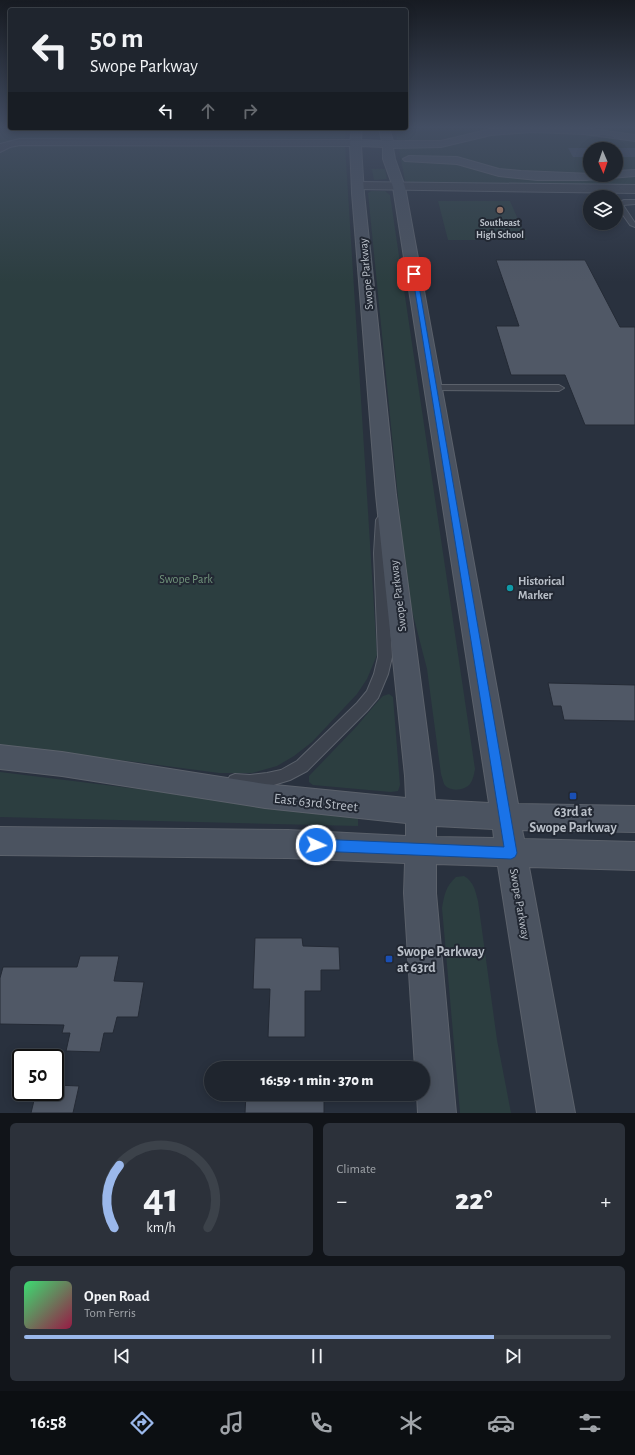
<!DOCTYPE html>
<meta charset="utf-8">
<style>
body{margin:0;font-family:"Alegreya Sans",sans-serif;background:#2c313a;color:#f1f3f6;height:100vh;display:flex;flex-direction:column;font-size:15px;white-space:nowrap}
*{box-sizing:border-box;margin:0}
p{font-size:13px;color:#a1a5aa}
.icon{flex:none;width:22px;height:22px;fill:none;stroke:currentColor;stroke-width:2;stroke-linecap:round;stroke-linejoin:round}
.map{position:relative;height:1113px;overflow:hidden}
.side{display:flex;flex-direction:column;gap:10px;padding:10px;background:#111419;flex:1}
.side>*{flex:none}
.guide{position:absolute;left:8px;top:8px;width:400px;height:122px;border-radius:4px;box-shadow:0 2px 10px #0003,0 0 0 1px #3c424a;background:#1f252e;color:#f1f3f6;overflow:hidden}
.needle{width:26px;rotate:178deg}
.buttons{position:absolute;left:583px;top:142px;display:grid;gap:8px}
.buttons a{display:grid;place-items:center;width:40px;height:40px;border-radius:50%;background:#1f252e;box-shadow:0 2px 10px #0003,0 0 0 1px #3c424a;font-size:20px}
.speed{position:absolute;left:12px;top:1049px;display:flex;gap:8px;font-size:20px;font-weight:700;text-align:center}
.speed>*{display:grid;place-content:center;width:52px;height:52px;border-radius:50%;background:#1f252e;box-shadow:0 2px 10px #0003,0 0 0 1px #3c424a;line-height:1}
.speed .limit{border:2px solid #111;border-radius:6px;background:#fff;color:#111}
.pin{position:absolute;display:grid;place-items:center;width:34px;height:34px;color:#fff;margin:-17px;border-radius:8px;box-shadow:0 2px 6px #0006}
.me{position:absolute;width:44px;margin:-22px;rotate:93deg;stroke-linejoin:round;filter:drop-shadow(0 0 3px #0008)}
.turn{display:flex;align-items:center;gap:14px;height:84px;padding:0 16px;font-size:18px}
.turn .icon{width:52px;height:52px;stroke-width:2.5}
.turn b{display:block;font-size:28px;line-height:34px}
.lanes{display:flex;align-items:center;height:38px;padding:0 16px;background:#0003;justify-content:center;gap:20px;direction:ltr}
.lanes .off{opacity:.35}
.big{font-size:30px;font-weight:800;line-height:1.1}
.side .widget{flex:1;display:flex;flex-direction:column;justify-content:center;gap:6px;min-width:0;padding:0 14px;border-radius:6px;background:#2c313a}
.side .dial{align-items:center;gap:0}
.dial svg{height:104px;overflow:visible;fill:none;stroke:#3c424a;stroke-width:7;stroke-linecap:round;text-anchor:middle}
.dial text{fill:#f1f3f6;stroke:none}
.song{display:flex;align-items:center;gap:12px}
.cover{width:48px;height:48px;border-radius:6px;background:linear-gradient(135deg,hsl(140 70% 55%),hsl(340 70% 35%))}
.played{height:4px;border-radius:2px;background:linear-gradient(90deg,#9bb8eb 80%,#3c424a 80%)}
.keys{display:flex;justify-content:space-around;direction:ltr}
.heat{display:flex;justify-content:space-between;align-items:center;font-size:22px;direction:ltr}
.side .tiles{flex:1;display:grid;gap:10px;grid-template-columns:1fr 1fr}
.widget:last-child{grid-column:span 2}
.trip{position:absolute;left:204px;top:1061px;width:226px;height:40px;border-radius:20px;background:#1f252e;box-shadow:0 2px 10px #0003,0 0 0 1px #3c424a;font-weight:800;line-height:40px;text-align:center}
.menu{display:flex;height:64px;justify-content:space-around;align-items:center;background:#0c0f12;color:#a1a5aa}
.menu .icon{width:28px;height:28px}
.menu .active{color:#9bb8eb}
.menu b{font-size:18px;color:#f1f3f6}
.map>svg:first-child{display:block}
.green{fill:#2c3e40;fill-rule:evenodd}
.water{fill:#414e65}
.building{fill:#505866;stroke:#242a35}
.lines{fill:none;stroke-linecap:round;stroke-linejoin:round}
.service-casing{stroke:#5b616b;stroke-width:2}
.minor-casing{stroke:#5b616b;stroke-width:2}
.secondary-casing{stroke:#5b616b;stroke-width:2}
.service{fill:#3d434e;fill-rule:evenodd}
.minor{fill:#3d434e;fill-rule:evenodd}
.secondary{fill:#4b5360;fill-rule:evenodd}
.route{fill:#1a73e8;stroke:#114b97}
.education-dot{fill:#8d6e63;stroke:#222833;stroke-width:1.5}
.culture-dot{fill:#0f9aa8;stroke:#222833;stroke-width:1.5}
.transit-dot{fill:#1a4fb4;stroke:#222833;stroke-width:1.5}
.labels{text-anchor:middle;stroke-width:4;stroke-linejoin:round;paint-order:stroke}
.far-poi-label{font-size:10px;font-weight:bold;fill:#b9bfc8;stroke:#222833}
.street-label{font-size:12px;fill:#b9bfc8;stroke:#222833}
.park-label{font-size:12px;fill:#73967d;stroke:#222833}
.poi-label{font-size:12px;font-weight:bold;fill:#b9bfc8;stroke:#222833;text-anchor:start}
.near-street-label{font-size:14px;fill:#b9bfc8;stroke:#222833}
.near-poi-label{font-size:14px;font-weight:bold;fill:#b9bfc8;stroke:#222833}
</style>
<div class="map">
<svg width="635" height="1113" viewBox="0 0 635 1113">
<rect width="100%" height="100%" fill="#29313e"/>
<path class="green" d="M0 126H10V128H346L345 145 377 655 367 679 357 694 312 742 294 756 277 766 252 773H219L136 762 0 747Z
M406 126H635V188L417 185 405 181 395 128H406ZM590 149H616V175H590Z
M370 169H385L387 179 374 180 372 170Z
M371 191H385L390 195 475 769C474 774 473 780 470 784 464 791 449 792 444 784 443 781 442 777 441 774L427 669 409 599 406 578 368 193Z
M438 201H510L527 240H448Z
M389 694 393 697 400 785 398 791 391 792 313 785 309 782V776L357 726 379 700 383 696Z
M0 772 358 816V826L0 817Z
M464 876C474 882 475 890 478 901L497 1040 511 1113H460L442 908C444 895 446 886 456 877Z"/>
<path class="water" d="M568 148H635V157H616V149H590V157H573Z"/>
<path class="building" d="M496 260H585L620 327H635V425H585L565 375H511L496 326H519Z
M548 683 635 685V721L564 720 561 706H553Z
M255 938H302L303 946 339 947 340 970H321V991H305V1037H268L270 989H253Z
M80 956H119L114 981 144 982 138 1017H117L113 1033H104L100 1052 66 1051 70 1033H62L64 1025 0 1024V978L3 967H77Z
M55 1085 79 1086 73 1113H31L36 1092H55Z
M246 1094H324V1113H245Z"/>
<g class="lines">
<g class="service-casing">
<path id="service" d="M624 200H635V204L623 205 635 223V227L630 225 616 205 617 203Z
M432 385H559L564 388 559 391 429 390 427 388Z
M382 516 386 517 388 520 386 553 392 657 388 674 378 698 367 711 307 771 290 780 267 787 250 789 230 786 227 781 230 776 235 774 250 775 267 773 281 770 297 761 357 703 367 691 374 674 378 657 374 553 376 520 378 517Z"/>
</g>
<g class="minor-casing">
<path id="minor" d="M20 139 355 140 360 143 355 146 20 145 10 147 0 152V144Z
M358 182 635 185V193L354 189 352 186 354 183Z"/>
</g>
<g class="secondary-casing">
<path id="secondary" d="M532 126 584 128 635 135V141L584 134 532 132 491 135 441 147 393 148 395 159 405 187 518 804 635 806V832L522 830 524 839 635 842V870L529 867 575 1113H537L498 866 436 864V893L456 1113H418L417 1094H423V1068H415L404 893 405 863 288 858 0 855V827L288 830 406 836V823L265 808 62 776 0 769V745L62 752 265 784 406 798 405 776 376 495 352 193 350 143 352 128H362L361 140 382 141 379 128H389L393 141H441L491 129ZM361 146 383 147V159L393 187 489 803 435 800 433 776 396 495 364 193ZM436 826 493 829 494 838 436 837Z
M409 156 457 157 499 169 521 171 616 175V171L635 170V176L586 180H537L499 176 457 164 405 161 403 159Z"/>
</g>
<use href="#service" class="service"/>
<use href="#minor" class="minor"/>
<use href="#secondary" class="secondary"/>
</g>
<linearGradient id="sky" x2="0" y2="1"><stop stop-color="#171b22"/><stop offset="0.45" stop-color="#434e63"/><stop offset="1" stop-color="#434e63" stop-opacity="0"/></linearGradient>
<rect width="635" height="282" fill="url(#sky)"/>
<path class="route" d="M412 272 417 274 517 853 515 857 511 859 316 851 312 849 310 845 312 841 316 839 504 847Z"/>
<circle class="education-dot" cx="500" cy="210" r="4"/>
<circle class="culture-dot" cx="510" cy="588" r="4"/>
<g class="transit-dot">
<rect x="569" y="792" width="8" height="8" rx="2"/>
<rect x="385" y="955" width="8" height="8" rx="2"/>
</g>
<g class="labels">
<g class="far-poi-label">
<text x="500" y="226">Southeast<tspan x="500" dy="12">High School</tspan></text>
</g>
<g class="street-label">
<text transform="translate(366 274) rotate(-95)" y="4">Swope Parkway</text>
<text transform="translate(398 596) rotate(-97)" y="4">Swope Parkway</text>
<text transform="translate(520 904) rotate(80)" y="4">Swope Parkway</text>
</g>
<g class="park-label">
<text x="186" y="583">Swope Park</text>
</g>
<g class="poi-label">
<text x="518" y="585">Historical<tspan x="518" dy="14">Marker</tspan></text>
</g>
<g class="near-street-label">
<text transform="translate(316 802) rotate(6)" y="5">East 63rd Street</text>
</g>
<g class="near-poi-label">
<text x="573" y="816">63rd at<tspan x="573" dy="16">Swope Parkway</tspan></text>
<text x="397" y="956" text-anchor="start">Swope Parkway<tspan x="397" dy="16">at 63rd</tspan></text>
</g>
</g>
</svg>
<div class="buttons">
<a><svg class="needle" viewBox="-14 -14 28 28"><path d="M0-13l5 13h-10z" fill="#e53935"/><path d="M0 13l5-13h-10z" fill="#a1a5aa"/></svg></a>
<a><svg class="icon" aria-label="layers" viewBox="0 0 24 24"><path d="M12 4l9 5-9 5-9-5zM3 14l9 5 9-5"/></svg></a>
</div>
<div class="speed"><div class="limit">50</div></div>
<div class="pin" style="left:414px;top:274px;background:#d93025"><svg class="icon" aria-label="arrive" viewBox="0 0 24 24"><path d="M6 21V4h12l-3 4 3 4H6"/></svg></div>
<svg class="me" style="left:316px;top:845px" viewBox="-20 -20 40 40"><circle r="17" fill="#1a73e8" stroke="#fff" stroke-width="3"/><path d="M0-11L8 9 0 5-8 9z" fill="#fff"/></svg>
<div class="trip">16:59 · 1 min · 370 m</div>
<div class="guide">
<div class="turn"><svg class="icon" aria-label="left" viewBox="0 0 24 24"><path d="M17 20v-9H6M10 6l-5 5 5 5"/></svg><div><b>50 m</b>Swope Parkway</div></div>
<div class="lanes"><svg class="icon" aria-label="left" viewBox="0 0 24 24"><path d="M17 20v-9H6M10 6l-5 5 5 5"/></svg><svg class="icon off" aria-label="ahead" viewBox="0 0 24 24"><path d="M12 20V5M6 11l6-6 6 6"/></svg><svg class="icon off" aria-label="right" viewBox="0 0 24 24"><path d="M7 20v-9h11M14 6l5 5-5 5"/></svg></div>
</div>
</div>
<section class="side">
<div class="tiles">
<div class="widget dial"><svg viewBox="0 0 100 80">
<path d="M14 69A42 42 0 1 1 86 69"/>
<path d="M14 69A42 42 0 0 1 18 21" stroke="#9bb8eb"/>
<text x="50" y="56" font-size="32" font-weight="700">41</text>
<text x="50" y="72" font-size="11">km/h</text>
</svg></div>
<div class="widget"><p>Climate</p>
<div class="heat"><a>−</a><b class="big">22°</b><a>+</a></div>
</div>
<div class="widget">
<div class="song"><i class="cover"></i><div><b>Open Road</b><p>Tom Ferris</p></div></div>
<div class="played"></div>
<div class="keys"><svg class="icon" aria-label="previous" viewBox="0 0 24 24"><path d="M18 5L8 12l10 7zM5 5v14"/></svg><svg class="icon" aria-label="pause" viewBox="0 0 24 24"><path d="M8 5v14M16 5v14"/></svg><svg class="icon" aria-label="next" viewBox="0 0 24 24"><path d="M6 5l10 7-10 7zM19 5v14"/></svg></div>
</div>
</div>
</section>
<nav class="menu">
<b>16:58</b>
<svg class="icon active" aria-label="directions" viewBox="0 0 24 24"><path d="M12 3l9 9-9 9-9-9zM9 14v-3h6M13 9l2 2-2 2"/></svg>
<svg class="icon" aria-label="music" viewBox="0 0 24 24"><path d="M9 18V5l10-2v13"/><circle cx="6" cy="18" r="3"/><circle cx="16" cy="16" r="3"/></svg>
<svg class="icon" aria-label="phone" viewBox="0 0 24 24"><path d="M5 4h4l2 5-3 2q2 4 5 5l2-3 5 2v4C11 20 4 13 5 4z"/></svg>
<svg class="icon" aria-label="climate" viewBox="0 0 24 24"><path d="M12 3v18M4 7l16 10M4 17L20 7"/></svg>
<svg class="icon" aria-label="car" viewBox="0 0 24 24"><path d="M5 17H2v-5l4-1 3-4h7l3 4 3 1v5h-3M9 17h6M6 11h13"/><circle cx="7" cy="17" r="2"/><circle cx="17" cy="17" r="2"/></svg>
<svg class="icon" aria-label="filters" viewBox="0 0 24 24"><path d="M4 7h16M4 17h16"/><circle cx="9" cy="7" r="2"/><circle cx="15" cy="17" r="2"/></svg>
</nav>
